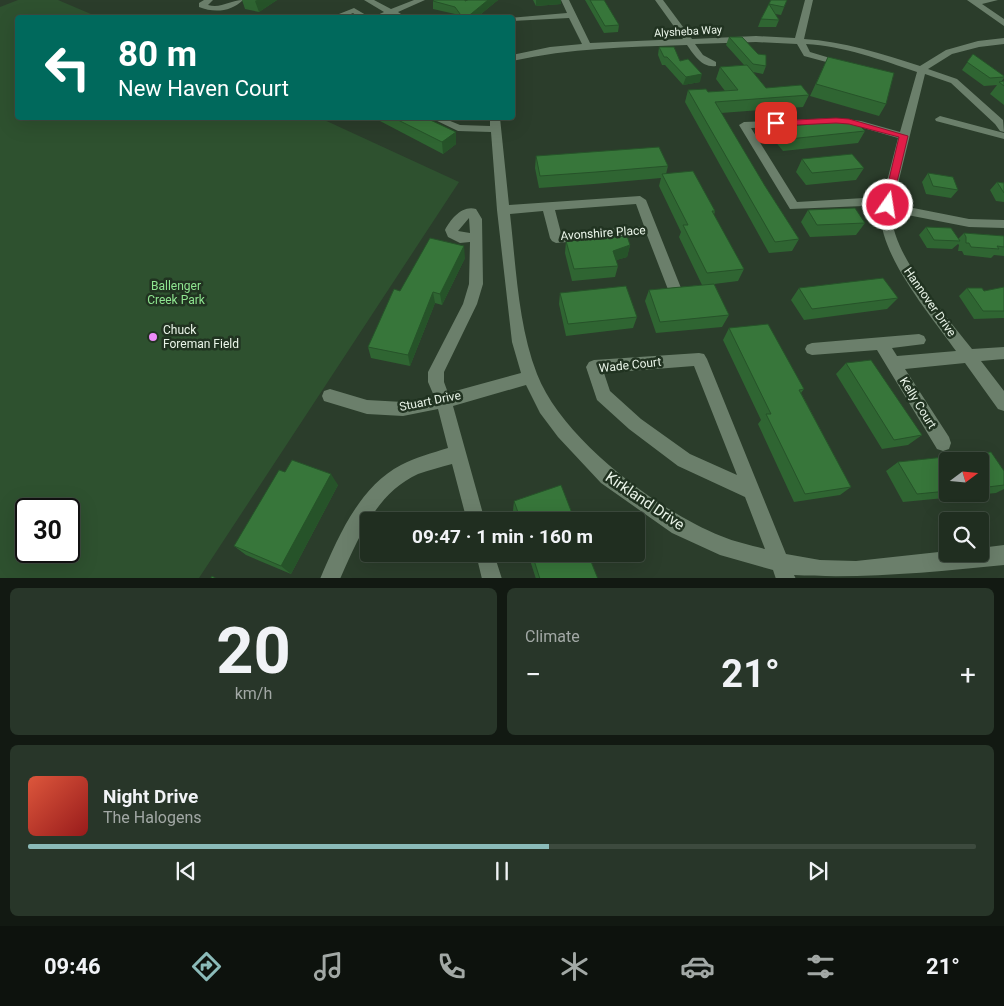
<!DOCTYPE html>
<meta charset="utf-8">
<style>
body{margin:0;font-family:Roboto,sans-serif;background:#283629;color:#f1f3f6;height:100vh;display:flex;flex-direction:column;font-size:19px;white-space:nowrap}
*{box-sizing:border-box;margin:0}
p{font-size:16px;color:#a2a8a5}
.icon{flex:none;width:28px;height:28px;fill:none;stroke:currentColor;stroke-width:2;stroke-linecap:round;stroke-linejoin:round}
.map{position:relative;height:578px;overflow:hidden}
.side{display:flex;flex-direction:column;gap:10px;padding:10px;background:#121912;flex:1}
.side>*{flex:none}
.guide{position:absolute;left:15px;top:15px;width:500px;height:105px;border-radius:5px;box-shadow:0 5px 20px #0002,0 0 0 1px #3d4a3e;background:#00695c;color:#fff;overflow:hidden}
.needle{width:32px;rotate:74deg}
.fabs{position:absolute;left:939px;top:452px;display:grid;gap:10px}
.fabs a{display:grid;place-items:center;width:50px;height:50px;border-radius:5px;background:#202e20;box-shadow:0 5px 20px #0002,0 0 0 1px #3d4a3e;font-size:25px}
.speed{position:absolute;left:15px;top:498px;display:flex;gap:10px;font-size:25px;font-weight:700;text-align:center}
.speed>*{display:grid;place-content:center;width:65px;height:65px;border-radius:50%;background:#202e20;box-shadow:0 5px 20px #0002,0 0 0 1px #3d4a3e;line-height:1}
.speed .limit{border:2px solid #111;border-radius:8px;background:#fff;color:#111}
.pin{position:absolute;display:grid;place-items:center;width:42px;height:42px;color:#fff;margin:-21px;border-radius:10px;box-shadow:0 2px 8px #0006}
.me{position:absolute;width:55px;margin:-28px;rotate:13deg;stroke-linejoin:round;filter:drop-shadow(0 0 4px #0008)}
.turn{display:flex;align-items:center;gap:18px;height:105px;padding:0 20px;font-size:22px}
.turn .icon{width:65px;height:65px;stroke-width:2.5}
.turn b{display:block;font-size:35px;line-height:42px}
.big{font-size:38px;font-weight:700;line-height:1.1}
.side .widget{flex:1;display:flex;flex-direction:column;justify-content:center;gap:8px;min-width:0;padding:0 18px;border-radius:8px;background:#283629}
.side .dial{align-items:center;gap:0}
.dial b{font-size:65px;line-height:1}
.song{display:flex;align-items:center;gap:15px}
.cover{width:60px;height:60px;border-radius:8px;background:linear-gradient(135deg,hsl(10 70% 55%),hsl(0 70% 35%))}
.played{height:5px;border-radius:2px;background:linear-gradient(90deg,#8bbbb9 55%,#3d4a3e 55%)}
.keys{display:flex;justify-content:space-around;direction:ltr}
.heat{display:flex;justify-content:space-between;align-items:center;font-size:28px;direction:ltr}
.side .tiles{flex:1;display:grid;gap:10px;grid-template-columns:1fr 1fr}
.widget:last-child{grid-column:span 2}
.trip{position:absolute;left:360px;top:512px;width:285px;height:50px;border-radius:5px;background:#202e20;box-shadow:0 5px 20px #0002,0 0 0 1px #3d4a3e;font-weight:700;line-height:50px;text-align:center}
.menu{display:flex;height:80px;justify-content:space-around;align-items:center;background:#0d120d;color:#a2a8a5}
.menu .icon{width:35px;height:35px}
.menu .selected{color:#8bbbb9}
.menu b{font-size:22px;color:#f1f3f6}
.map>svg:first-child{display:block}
.green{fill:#2e512f;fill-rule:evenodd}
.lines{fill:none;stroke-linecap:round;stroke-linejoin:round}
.street{fill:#6b7f6b;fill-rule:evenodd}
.wall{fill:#2f6532;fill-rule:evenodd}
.shaded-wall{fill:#265329}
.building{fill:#37763a;stroke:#265329}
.route{fill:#e11d48;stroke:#92132f}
.poi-dot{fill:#ed8cf9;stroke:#213321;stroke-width:2}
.labels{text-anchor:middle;stroke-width:5;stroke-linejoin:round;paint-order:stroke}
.far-street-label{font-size:11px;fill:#eaf5e9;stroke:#213321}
.street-label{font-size:12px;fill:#eaf5e9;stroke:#213321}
.park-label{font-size:12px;fill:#8fe590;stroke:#213321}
.poi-label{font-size:12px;fill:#eaf5e9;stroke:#213321;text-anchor:start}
.near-street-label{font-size:15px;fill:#eaf5e9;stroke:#213321}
</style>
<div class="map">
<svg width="1004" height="579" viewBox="0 0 1004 579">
<rect width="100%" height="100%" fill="#2b3d2b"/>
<path class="green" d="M18 0H58L98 17 18 18V118H320L459 182 199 578H0V7ZM26 509H69V551H26Z"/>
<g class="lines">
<path class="street" d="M204 0H213L208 5C221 9 230 0 243 0 231 12 214 13 199 7V3Z
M364 0H374L391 9 414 0H425L398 12 407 18H396L391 15 384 18H371L384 12Z
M561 0H569L590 43 683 39 655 0H663L692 39 756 36 795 38 805 0H813L804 39C842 41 883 54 920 66L946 50 978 41 1004 38V44L979 47 952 54 928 69 957 79 1003 120 1004 132 1000 131 995 124 951 83 925 74 893 204 969 219 1004 220V228L969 227 892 212C889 252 948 318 972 349L1004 347V359L981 361 1004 391V411L998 409 965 363 905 369 949 437 951 443 949 449 943 451 937 449 877 350 812 355 807 353 805 349 807 345 812 343 919 334 924 336 926 340 924 344 892 348 897 356 956 351C932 317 876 252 881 209L864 206 790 209 739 125 744 122 836 118 861 121 900 132 917 72C882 60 843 46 806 44L810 52 850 64 845 67 804 56 797 44 756 42 695 44 703 55 716 62V66C702 68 694 55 687 45 628 47 570 48 512 61V55L550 47 582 44 569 18 512 21V18H509L567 13ZM836 124 860 127 898 138 882 201 864 198 797 202 751 128Z
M967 0H998L982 4 1004 19V26Z
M354 8 371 18H360L353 13 342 18H329Z
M940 116 1004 133V139L936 121 935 119Z
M431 118H443L460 125 490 126V118H500L509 205 640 196 646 200 681 288 679 292 674 293 669 292 647 235 556 243 552 241 550 238 543 211 510 214C516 266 518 325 537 374 562 439 658 511 721 536 735 542 750 545 765 549L745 497 678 466 629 429 597 400 586 367 589 362 594 360 699 353 704 354 707 359 786 554 820 560 856 561 948 551V554H980V548L1004 545V565C936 572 862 579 794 575L796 579H776L773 570 720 555 672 533 601 483 558 437 540 413 526 385 453 406 485 521H467L452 464C441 467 429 470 418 474 376 493 358 539 340 579H320C338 537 359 487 401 465 416 457 432 453 448 448L438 409 403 416 367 414 324 401 322 396 324 391 330 389 367 400 403 402 434 396 428 382V372L463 304 469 284 470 242 460 243 448 237 445 230C451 219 462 205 476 209L482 219 483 284 477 304 444 372V382L448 393 521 373 512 342 497 210 491 132 458 131ZM636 204 644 226 561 233 555 210ZM469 218 470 233 458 231ZM694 366 737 475 690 454 641 419 610 391 604 373Z
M476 554H494L502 579H482Z"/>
</g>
<path class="wall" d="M242 0H277L259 12 245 9Z
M498 0 476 18H457L455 14 433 9V1Z
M533 0H561V4L536 6Z
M585 0H604L619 25 618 32 604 33Z
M771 0H787L781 15 775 14 779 20 776 27H758L761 19Z
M729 37 766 66 763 74 753 72 766 88 809 95 803 107 721 113 765 186 799 239 792 251 769 253 685 102 688 90 708 92 725 91 716 79 720 67 744 65 726 45Z
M659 47 680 61 700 82 683 85 665 65H662L658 55Z
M973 54 1004 76V78L1001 82 1004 81V105L990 94 997 85 984 86 962 70Z
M828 57 886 104 879 116 810 96Z
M380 118H426L456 144 443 154 380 121Z
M780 127 865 131 858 143 783 151 774 140Z
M536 156 668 166 666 174 715 211 714 215 744 269 738 281 714 284 729 315 722 327 656 333 645 301 649 290 702 285 679 237 681 232 659 186 661 178 594 184 539 188 535 168Z
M802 159 864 168 856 180 806 185 796 172Z
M928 173 958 190 951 198 926 194 922 182Z
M997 182 1004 183V202L996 201 990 190Z
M808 210 865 223 856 235 810 237 801 222Z
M926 227 958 239 964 233 1004 236V256L994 255 991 258 964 255 962 251H958L959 245 958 244 952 249 927 248 919 235Z
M566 241 630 245 627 257 616 260 618 266 615 277 572 281 565 253Z
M465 258 442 305 435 303 410 366 371 358 368 347 400 291Z
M1004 287V318H1003L974 319 959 296 967 288 984 291Z
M799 288 898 298 887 309 804 320 791 300Z
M560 293 637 317 633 328 566 336 559 304Z
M729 328 804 389 801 393 851 487 840 495 794 502 758 424 761 420 723 340Z
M846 363 922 435 908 445 882 449 836 374Z
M991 452 1004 471V489L996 493 903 502 886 471 898 462ZM948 461H980V494H948Z
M285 472 338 485 291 574 246 555 234 546Z
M514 501 575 521H517L513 511Z
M528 554H588L598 579H536Z"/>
<path class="shaded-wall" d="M257 0H277L259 12 255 1Z
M488 0H498L476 18H466Z
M536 0H561V4L536 6Z
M702 74 700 82 683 85 686 77Z
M456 132V144L443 154 442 142Z
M630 245 627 257 610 262 613 251Z
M464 246 465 258 442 305 440 294Z
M433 292 435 303 410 366 408 355Z
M331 474 338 485 291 574 281 566Z"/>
<path class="building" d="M434 0H465V1L468 0H488L466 18H463L455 7 433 1Z
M590 0H604L619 25 605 26Z
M771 0H787L784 7 769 4 779 20 761 19Z
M729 37H742L758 54 766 55V66L753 64Z
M659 47H674L680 61 688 59 702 74 686 77 667 57H664Z
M973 54 1004 76V77L990 78 967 62Z
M828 57 894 73 886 104 816 84Z
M747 65 766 88 801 85 809 95 715 102 765 186 799 239 775 242 688 90 706 89 708 92 738 90 720 67Z
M1004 81V86L999 82Z
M394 118H426L456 132 442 142Z
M854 120 865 131 789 139 780 127Z
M659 147 668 166 596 172 540 176 536 156Z
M852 154 864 168 812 173 802 159Z
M693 171 715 211H712L744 269 707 273 683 225H688L662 174Z
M928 173 953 177 958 190 933 186Z
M997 182 1004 183V193Z
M855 208 865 223 817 225 808 210Z
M926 227 951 228 960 241 934 240Z
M964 233 1004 236V247L997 246 999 249 971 247 969 243H966V237Z
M627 236 630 245 613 251 618 266 574 269 566 241Z
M430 238 464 246 440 294 433 292 408 355 368 347 394 289 400 291Z
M883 278 898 298 812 309 799 288Z
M714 284 729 315 660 322 649 290Z
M626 286 637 317 568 324 560 293Z
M1004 287V311H983L967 288H982L984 291Z
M768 324 804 389 799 390 851 487 805 494 766 414H771L729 328Z
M871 360 922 435 894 440 846 363Z
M991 452 1004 471V485L980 488V461H948V491L917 494 898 462Z
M292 460 331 474 281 566 234 546 279 470 285 472Z
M561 485 575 521H521L514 501Z
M532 554H588L598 579H540Z
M212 576 217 579H210Z"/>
<path class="route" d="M836 118 849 119 908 136 891 207H884L883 205 899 137 849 124 836 123 776 126 772 123 776 121Z"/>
<circle class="poi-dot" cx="153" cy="337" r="5"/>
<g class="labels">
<g class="far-street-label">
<text transform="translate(688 31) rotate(-3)" y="4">Alysheba Way</text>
</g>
<g class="street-label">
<text transform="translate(603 233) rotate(-4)" y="4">Avonshire Place</text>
<text transform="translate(930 302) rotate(55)" y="4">Hannover Drive</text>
<text transform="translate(630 365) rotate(-6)" y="4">Wade Court</text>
<text transform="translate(430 401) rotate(-11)" y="4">Stuart Drive</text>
<text transform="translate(918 403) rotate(58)" y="4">Kelly Court</text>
</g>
<g class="park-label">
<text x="176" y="290">Ballenger<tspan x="176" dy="14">Creek Park</tspan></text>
</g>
<g class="poi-label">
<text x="163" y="334">Chuck<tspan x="163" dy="14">Foreman Field</tspan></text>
</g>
<g class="near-street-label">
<text transform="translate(645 501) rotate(34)" y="5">Kirkland Drive</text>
</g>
</g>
</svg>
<div class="fabs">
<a><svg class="needle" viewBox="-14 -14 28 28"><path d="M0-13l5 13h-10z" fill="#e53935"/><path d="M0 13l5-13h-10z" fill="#a2a8a5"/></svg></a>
<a><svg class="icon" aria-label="search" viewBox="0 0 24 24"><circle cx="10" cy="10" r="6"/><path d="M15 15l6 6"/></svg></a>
</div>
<div class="speed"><div class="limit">30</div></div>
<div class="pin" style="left:776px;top:123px;background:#d93025"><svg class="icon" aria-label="arrive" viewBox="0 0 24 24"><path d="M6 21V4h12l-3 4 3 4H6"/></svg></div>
<svg class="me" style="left:888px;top:205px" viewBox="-20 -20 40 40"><circle r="17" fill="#e11d48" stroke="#fff" stroke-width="3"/><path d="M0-11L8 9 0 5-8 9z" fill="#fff"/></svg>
<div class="trip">09:47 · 1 min · 160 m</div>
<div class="guide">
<div class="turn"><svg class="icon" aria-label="left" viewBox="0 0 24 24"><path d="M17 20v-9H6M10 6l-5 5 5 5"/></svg><div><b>80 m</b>New Haven Court</div></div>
</div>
</div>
<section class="side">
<div class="tiles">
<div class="widget dial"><b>20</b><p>km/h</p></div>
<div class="widget"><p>Climate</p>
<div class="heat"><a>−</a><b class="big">21°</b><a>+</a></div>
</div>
<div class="widget">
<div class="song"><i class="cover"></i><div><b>Night Drive</b><p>The Halogens</p></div></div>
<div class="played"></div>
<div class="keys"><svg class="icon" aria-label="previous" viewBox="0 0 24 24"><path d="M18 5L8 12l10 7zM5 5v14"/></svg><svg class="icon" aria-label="pause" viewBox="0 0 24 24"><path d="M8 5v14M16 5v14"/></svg><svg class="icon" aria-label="next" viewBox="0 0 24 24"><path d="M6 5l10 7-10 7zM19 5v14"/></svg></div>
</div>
</div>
</section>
<nav class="menu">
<b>09:46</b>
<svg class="icon selected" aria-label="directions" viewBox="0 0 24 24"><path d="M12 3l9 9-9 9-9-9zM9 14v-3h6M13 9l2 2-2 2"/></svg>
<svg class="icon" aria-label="music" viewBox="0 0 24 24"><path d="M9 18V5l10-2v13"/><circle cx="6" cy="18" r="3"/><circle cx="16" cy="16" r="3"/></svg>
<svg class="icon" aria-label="phone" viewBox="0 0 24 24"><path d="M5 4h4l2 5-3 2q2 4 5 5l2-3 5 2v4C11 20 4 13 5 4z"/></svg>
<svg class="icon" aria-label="climate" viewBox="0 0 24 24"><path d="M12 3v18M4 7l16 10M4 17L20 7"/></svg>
<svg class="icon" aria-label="car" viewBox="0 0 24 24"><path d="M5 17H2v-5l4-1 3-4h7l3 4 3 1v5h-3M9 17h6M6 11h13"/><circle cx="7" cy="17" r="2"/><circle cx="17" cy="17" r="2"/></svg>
<svg class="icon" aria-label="filters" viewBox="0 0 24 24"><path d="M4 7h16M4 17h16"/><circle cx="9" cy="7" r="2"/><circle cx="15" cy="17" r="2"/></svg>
<b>21°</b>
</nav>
